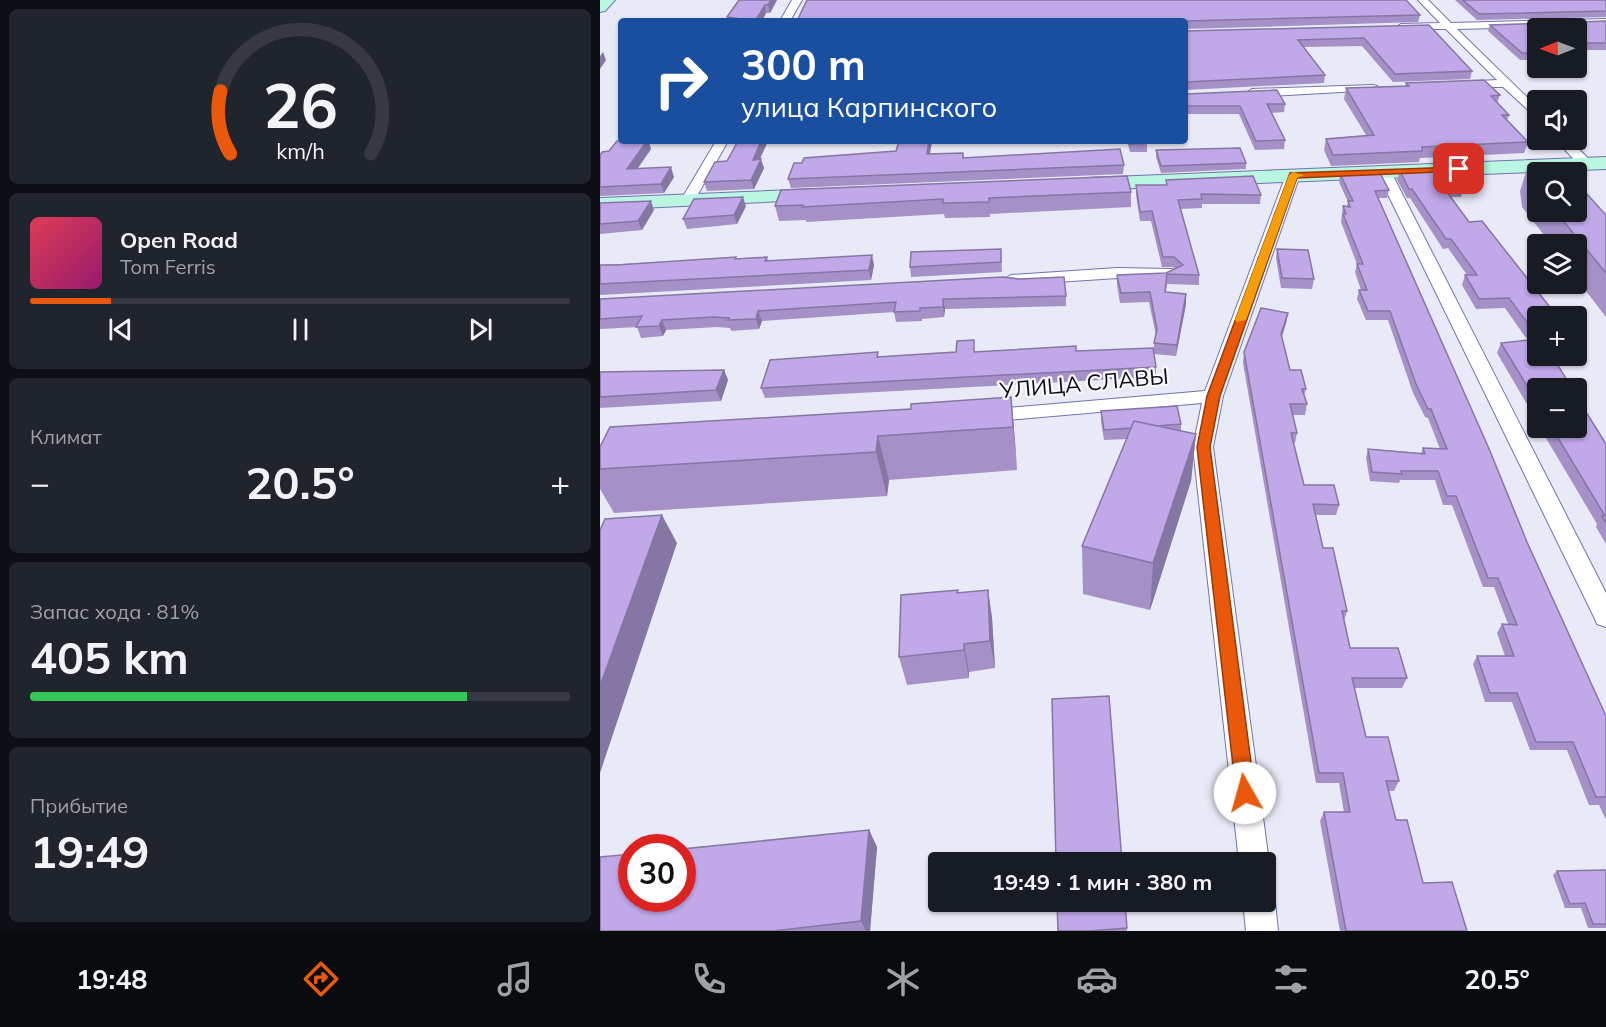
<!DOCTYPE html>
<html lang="ru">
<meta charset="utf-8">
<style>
body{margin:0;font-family:Mulish,sans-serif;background:#20242c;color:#f1f3f6;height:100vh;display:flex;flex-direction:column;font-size:22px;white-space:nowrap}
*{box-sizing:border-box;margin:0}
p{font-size:20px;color:#9ea1a6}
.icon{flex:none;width:33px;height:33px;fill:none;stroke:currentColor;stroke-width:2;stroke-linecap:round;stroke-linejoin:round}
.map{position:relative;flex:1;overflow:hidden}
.drawer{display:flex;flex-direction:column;gap:9px;padding:9px;background:#0d0f14;width:600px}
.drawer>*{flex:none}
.hud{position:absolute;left:18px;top:18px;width:570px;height:126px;border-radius:6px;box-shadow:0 2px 4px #0004;background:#1a4fa0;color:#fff;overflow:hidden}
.needle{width:39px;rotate:269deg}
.fabs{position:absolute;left:927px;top:18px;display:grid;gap:12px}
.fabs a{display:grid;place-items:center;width:60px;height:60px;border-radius:6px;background:#171b24;box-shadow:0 2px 4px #0004;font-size:30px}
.speed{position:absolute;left:18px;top:834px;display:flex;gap:12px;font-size:30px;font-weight:700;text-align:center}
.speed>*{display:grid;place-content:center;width:78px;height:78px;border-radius:50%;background:#171b24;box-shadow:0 2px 4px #0004;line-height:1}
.speed .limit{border:9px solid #d22;background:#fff;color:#111}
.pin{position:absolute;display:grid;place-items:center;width:51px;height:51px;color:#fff;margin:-26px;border-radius:12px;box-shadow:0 3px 9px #0006}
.me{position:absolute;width:66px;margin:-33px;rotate:353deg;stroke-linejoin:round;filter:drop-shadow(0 0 4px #0008)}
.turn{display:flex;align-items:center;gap:21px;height:126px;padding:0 24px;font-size:27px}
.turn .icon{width:78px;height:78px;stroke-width:2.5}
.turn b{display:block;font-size:42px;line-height:51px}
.big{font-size:45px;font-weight:700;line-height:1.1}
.drawer .card{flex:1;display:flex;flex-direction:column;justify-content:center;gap:9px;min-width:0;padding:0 21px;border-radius:9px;background:#20242c}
.drawer .dial{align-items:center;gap:0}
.dial svg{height:156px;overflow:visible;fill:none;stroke:#363941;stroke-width:7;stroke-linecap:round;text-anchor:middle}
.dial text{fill:#f1f3f6;stroke:none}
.song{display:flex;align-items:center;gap:18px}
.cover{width:72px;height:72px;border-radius:9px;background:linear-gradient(135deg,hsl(350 70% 55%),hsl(320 70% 35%))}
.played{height:6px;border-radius:3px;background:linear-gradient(90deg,#ea580c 15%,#363941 15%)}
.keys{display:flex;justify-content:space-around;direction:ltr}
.heat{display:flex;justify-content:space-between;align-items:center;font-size:33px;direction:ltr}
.charge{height:9px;border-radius:4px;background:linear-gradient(90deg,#34c759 81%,#363941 0)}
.trip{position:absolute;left:328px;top:852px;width:348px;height:60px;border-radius:6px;background:#171b24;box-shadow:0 2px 4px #0004;font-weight:700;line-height:60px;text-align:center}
.menu{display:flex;height:96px;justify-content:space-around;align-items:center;background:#090b0e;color:#9ea1a6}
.menu .icon{width:42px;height:42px}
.menu .active{color:#ea580c}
.menu b{font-size:27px;color:#f1f3f6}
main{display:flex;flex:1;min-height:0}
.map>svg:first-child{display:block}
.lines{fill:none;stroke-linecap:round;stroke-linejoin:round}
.street-casing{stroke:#7073b0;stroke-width:2}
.secondary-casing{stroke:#7073b0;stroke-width:2}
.street{fill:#fff;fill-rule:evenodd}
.secondary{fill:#baf6e1;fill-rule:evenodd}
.wall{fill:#a590c8}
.shaded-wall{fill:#8676a3}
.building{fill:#c0a8e9;stroke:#8676a3;stroke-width:1.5}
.route{fill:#ea580c;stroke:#983908;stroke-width:1.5}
.slow{fill:#f59e0b}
.labels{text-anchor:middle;stroke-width:4.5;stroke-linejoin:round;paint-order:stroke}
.street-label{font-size:22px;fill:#0a0920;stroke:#f8f8f8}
</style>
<main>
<section class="drawer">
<div class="card dial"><svg viewBox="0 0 100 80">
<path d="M14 69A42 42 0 1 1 86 69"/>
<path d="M14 69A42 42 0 0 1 9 37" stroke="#ea580c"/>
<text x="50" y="56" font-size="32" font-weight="700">26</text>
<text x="50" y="72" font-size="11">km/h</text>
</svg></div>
<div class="card">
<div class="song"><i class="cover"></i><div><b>Open Road</b><p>Tom Ferris</p></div></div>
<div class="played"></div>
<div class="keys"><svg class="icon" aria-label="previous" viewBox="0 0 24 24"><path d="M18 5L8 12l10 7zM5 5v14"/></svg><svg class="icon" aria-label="pause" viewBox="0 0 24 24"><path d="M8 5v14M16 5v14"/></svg><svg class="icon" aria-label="next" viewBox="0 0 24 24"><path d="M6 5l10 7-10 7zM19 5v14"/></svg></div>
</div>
<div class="card"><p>Климат</p>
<div class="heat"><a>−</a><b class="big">20.5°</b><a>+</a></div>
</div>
<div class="card"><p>Запас хода · 81%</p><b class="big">405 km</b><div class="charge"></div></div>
<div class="card"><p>Прибытие</p><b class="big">19:49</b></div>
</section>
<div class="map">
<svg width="1006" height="931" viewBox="0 0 1006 931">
<rect width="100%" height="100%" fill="#e8eaf7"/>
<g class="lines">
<g class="street-casing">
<path id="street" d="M192 0H202L190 21H180Z
M818 0H828L851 23 1006 19V25L857 29 938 108V119L903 87H857V83L861 82 897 80 846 29H797L796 27 801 24 840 23Z
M773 85 777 86V90L652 97 646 93 652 89Z
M956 140H969L991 161V167H981Z
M116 141H128L93 203H83L81 200Z
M784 168 791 172 1006 593V627L997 624 994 617 777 172Z
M693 171 700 175 623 396 613 447 669 862 666 870V862H639L593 447 602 403 384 422 377 421 374 416 377 411 384 410 605 391 686 175Z
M517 268 572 269 580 274 572 279 517 278 411 285 403 280 411 275Z
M666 889 670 891 675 902 678 931H646L643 902H666Z"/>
</g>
<g class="secondary-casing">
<path id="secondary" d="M0 0H15L5 11 0 12Z
M1006 157V169L487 190 480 188 477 184 480 180 487 178Z
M218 189 225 191 228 195 225 199 0 210V198Z"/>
</g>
<use href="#street" class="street"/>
<use href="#secondary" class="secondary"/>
</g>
<path class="wall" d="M177 0 170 13H166L162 21H129L127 17Z
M855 0H1006V17L877 20Z
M820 15 818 22 585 29V21Z
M1006 21V50H976V28H938V60H920L888 31 890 25Z
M829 25 872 71 870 79 793 82 762 46 704 47 725 75 724 83 585 90V31Z
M806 83 900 95 897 103 909 115 907 120 928 142 924 153 820 158 819 162 731 166 724 150 726 139 766 135 744 99 746 88 805 86Z
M585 91 586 94 685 104 684 112 671 113 685 140 684 149 655 150 639 114H585Z
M21 141H84L49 142 51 149 37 169 74 177 64 193 0 196V155L9 151Z
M168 141 160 159 164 168 154 189 107 191 104 182 127 161Z
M299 141H332L330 154 364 158 524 165 523 174 191 188 188 179 202 163 296 151Z
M527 141H547V152H530Z
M556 150 646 163V169L561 173 556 157Z
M928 166 938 172V212H976L1006 215V317L976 278V244H951L922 207 920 191Z
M800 171 864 187 861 197H851L938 316V338H926L905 308 876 309 862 285 865 275H867L848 248 843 249 810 198H807L797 180Z
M740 174 789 190 787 198H778L927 542 1006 716V820L999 805H989L967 750H930L912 702H885L873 664 877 656H905L897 633 902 624H908L894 587H883L852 505H843L835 480H800L799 483 770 481 766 458 768 449 821 453 823 448 840 449 828 418 825 417 813 393 788 320H766L757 299 759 290H761L755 272 757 264 741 222 743 206H747L748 202 739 182Z
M566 180 661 195 660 204H602V208L580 209 599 275V285L567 284 566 292 586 304 576 356 554 354V343L556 335 549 302 520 303 517 285V275L566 273 575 269 573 267H562L551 221H540L536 195V185H566Z
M181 190 531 192V207L390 214V217L345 218 344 214 206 222V220L179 221 175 206Z
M0 203 54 210 42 230 0 234Z
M146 206 137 224 87 229 83 219Z
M401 249 402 272 311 277 310 267Z
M677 249 714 279 712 289 681 288 676 258Z
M167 257 168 260 274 265 271 280 0 295V265Z
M466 296V306L345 309 344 317 322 319V321L296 322 294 312 162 321 159 329 131 331 130 328 117 327 66 330 63 336 41 338 37 327 0 329V299Z
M688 313 686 323 682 337 690 370 706 389 704 396 707 404 705 415H692L697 433 695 443H693L704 485 739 505 736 515H716L723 548 747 611 744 621 750 648 807 678 802 688H754L766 737 799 781 794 791H788L796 820 823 883 867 931H740L720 821 724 812H744L739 783H716L643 363 644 352Z
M901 343 938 388V423L897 353Z
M476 351 556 367V377L165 398 161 388 279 357 376 352Z
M124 370 128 380 121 401 0 408V372Z
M411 397 417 470 289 480 287 496 14 513 0 489V447Z
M501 411 581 424V431L596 434 591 481 550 610 483 594 482 546 527 439 504 440 501 421Z
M940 428H976L1006 444V544L996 527 997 524Z
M358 590V593L388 590 392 618 395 668 369 672V678L307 685 299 657Z
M269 830 277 847 270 931H0Z
M1006 870V928H988L981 908H965L953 875 957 871Z
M527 928V931H458Z"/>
<path class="shaded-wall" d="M171 0H177L170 13 168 5Z
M165 5 166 13 162 21H155Z
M3 52 6 60 0 69V56Z
M47 141H48L51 149 31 178 27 169Z
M161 141H168L155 169 153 160Z
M329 141H332L328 163 327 154Z
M161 159 164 168 154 189 151 180Z
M71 167 74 177 64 193 61 184Z
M143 197 146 206 137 224 134 215Z
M51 201 54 210 42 230 38 221Z
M272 255 274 265 271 280 269 270Z
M586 294V304L576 356 577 345Z
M343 299 345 309 344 317 343 307Z
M158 311 162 321 159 329 156 319Z
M688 313 686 323 679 344 681 334Z
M62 320 66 330 63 336 59 326Z
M124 370 128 380 121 401 116 390Z
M411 397 415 440 417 470 413 427Z
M596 434 591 481 550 610 553 563Z
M278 436 289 480 287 496 276 452Z
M62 515 77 543 0 773V686Z
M388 590 392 618 395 668 390 641Z
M364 644 369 672V678L364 650Z
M269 830 277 847 270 931H266L261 921Z"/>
<path class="building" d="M139 0H171L168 5H165L155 21H134L136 18 127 17Z
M207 0H806L820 15 585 21V23V21H197Z
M863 0H1006V11L879 14Z
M1006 21V43H976V28H938V53H922L890 25Z
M829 25 872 71 795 74 764 38 698 40 725 75 585 82V31Z
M884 80 900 95 891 96 909 115H902L928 142 822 147V151L733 155 726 139 774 135 746 88 809 86 806 83Z
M677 90 685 104H667L685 140 656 141 640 106H585V91L586 94Z
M17 141H47L27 169 71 167 61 184 0 187V155L2 152 9 151Z
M138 141H161L153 160 161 159 151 180 104 182 115 162 127 161Z
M299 141H329L327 154 363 153V158L520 149 524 165 188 179 194 163H202L204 158 296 151Z
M529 141H547L548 143 530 144Z
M640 148 646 163 561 166 556 150Z
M952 165 963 172H938V189L932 181 928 166Z
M850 169 864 187 844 188 869 222 882 221 957 316H938V328H931L909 298 879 299 865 275H877L851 239H846L812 189H809L800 171Z
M780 173 789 190 775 191 890 451 927 542 1006 716V797H996L973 742H936L917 693H890L877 656H914L902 624 917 625 898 578H888L856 496H847L838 471H801L802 474 772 472 768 449 825 454 823 448 847 449 831 409H828L816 384 790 311H768L759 290H767L757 264H763L743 214H746L743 206 750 207 748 201H753L740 174Z
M527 176 531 192 389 198V202L343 203V199L202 207 203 205 175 206 181 190Z
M653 176 661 195 601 194 602 199 578 200 599 275 567 274 565 292 586 294 577 345 554 343 557 329 550 292 521 293 517 275 566 273 583 265 574 257H563L552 211 540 212 536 185H567L566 180Z
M976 182 1006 215V273L956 212H976Z
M143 197 134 215 83 219 94 199Z
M51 201 38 221 0 224V203Z
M401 249V262L310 267 311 252Z
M677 249 708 250 714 279 682 278Z
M272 255 269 270 0 284V265H16L136 257 135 259 167 257 165 261Z
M403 277 419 279 464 277 466 296 343 299V307L320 308V311L294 312 296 302 158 311 156 319 128 320 129 318 113 317 62 320 59 326 36 327 42 316 0 319V299Z
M661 308 688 313 681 334 690 370H701L706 389H702L707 404H690L697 433H691L704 485H734L739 505 713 504 723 548H733L747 611H742L750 648H798L807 678H752L766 737H788L799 781H786L796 820H807L823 883 852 882 867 931H746L724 812H750L743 773H719L644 352Z
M938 339V356H952L972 388H938V404L901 343Z
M374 340V352L476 346V351L553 348 556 367 161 388 170 360 278 352 277 357 356 352 357 341Z
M124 370 116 390 0 397V372Z
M976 396 1006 444V523L1002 516H1005L952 428H976Z
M411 397 413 427 278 436 276 452 0 469V447L10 427 311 409V404Z
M577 406 581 424 557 426 534 421 531 428 504 430 501 411Z
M534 421 596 434 553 563 482 546Z
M62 515 0 686V530L5 519Z
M358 590 357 593 388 590 390 641 364 644V650L299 657 301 595Z
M509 696 522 862H456L452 699Z
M269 830 261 921 173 931H0V857L32 854V898H82V849Z
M1006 870V924H993L985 903 970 904 957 871Z
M457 902H525L527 928 488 931H458Z"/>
<path class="route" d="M859 167 864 169 862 171 697 178 620 396 610 447 655 793 652 800 645 803 639 800 636 793 597 447 607 396 690 173Z"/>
<path class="slow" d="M693 172 704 175 697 178 646 320 637 322 635 320 689 175Z"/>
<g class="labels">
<g class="street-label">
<text transform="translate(484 383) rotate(-5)" y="8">УЛИЦА СЛАВЫ</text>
</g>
</g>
</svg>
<div class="fabs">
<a><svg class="needle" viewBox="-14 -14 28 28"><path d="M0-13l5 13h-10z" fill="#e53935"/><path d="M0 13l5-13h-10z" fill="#9ea1a6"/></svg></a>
<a><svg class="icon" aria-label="sound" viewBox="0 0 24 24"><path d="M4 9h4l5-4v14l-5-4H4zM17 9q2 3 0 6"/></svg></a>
<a><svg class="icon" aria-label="search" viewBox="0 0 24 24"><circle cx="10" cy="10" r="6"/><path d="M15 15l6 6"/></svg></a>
<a><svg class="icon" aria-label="layers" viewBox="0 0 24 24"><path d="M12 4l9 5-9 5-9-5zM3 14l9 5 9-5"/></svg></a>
<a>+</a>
<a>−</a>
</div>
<div class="speed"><div class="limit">30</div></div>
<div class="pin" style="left:859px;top:169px;background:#d93025"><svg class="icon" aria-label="arrive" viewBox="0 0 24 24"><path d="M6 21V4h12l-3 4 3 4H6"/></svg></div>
<svg class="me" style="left:645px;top:793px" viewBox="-20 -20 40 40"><circle r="19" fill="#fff"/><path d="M0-13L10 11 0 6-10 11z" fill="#ea580c"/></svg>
<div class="trip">19:49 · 1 мин · 380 m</div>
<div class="hud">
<div class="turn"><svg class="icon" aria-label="right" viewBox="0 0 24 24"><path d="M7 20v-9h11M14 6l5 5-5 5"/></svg><div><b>300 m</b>улица Карпинского</div></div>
</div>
</div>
</main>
<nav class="menu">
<b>19:48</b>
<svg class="icon active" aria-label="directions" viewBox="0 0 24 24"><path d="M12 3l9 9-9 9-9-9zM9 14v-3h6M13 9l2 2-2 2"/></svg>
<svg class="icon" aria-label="music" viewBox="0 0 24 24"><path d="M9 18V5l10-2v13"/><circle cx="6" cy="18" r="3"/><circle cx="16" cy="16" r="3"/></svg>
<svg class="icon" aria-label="phone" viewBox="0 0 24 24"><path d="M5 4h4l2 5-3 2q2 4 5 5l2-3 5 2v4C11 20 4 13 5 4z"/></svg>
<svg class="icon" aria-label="climate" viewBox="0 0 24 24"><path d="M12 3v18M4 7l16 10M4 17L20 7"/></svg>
<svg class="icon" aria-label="car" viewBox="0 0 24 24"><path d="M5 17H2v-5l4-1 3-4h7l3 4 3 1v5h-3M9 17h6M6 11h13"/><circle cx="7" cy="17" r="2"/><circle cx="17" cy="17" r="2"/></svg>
<svg class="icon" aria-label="filters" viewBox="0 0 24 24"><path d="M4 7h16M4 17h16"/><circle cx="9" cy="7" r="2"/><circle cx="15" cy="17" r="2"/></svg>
<b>20.5°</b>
</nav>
